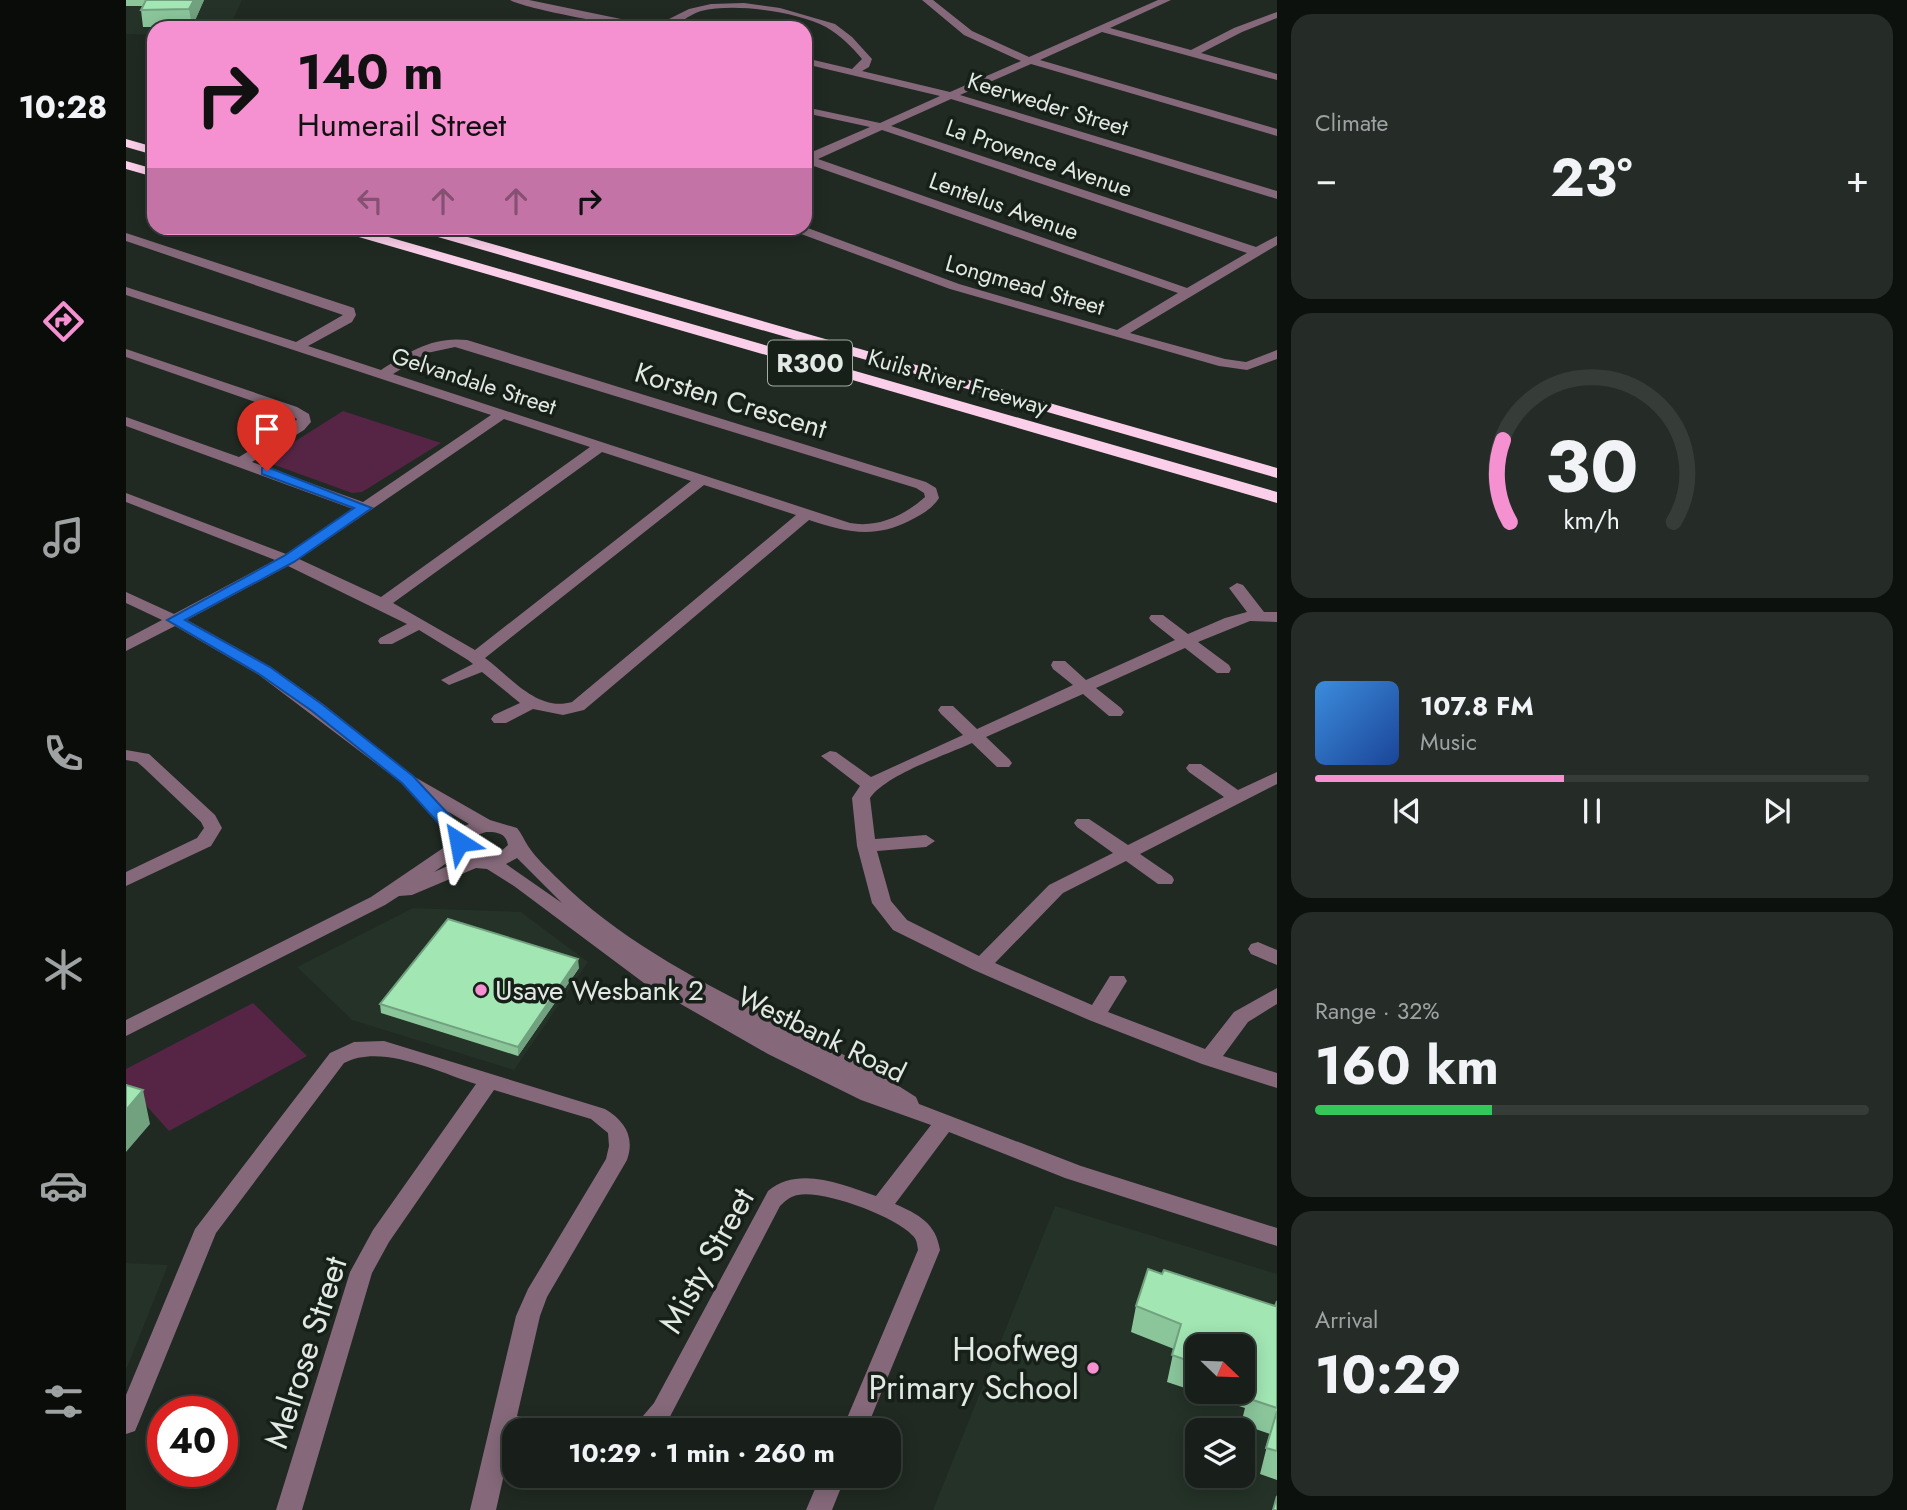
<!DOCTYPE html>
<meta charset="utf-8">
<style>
body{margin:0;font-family:Jost,sans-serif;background:#252c27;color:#f1f3f6;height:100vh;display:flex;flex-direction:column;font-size:26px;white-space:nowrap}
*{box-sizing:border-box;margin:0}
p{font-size:23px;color:#9fa2a2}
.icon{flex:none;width:38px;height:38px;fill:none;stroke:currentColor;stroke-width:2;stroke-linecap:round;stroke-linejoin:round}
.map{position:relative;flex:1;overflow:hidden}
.panel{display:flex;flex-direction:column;gap:14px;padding:14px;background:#0d110e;width:630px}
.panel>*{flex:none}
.guide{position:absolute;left:21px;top:21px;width:665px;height:214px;border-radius:21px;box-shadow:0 4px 18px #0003,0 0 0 2px #363d39;background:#f590d1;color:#111;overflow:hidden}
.needle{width:46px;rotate:113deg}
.fabs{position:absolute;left:1059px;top:1334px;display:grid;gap:14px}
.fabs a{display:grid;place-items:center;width:70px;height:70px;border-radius:14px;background:#181f1a;box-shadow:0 4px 18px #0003,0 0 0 2px #363d39;font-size:35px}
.speed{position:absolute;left:21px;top:1396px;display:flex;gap:14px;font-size:35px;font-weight:700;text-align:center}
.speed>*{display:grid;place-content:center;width:91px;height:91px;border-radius:50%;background:#181f1a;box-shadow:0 4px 18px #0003,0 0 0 2px #363d39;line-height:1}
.speed .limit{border:10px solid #d22;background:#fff;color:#111}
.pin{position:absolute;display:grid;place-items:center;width:60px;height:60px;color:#fff;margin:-72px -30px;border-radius:50% 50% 50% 0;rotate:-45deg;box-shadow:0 0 7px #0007}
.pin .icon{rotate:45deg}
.me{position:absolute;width:77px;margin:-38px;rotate:326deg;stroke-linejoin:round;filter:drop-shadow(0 0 5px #0008)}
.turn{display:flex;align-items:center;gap:24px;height:147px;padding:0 35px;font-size:32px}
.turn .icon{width:91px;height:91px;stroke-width:2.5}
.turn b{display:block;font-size:49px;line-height:60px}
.lanes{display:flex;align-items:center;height:66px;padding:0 35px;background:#0003;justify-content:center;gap:35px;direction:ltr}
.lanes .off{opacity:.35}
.big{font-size:52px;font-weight:700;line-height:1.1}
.panel .tile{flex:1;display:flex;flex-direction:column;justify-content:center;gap:10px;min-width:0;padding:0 24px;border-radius:21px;background:#252c27}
.panel .dial{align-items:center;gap:0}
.dial svg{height:182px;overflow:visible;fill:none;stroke:#363d39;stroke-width:7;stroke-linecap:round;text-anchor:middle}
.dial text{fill:#f1f3f6;stroke:none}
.song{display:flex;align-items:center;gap:21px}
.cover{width:84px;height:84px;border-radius:10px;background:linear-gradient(135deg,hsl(210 70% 55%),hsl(220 70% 35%))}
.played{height:7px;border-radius:4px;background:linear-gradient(90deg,#f590d1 45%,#363d39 45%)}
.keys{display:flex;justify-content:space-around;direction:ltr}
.heat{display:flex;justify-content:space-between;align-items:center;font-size:38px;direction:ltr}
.charge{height:10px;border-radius:5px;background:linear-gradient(90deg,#34c759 32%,#363d39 0)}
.trip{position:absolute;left:376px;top:1418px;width:399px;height:70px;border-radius:21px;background:#181f1a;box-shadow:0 4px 18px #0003,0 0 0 2px #363d39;font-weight:700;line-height:70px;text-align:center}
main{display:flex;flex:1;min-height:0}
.dock{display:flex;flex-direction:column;width:126px;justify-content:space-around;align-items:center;background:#0a0c0a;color:#9fa2a2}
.dock .icon{width:49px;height:49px}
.dock .active{color:#f590d1}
.dock b{font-size:32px;color:#f1f3f6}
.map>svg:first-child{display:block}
.built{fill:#243227;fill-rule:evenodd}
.green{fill:#562545}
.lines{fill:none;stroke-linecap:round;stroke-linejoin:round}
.minor{fill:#85697a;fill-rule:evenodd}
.highway{fill:#fbcfe9;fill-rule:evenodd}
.wall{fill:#8bc69b;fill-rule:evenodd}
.shaded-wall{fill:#71a17e}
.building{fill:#a2e6b4;stroke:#71a17e;stroke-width:2}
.route{fill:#1a73e8;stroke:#114b97;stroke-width:2}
.poi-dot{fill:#f590d1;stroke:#171f19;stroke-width:2.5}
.labels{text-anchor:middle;stroke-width:7;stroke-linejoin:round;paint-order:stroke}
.far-street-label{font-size:23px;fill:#e2e8e3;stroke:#171f19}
.shield{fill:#171f19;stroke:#a5aca6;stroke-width:2}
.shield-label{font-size:26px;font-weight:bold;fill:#e2e8e3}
.street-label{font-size:28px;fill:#e2e8e3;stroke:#171f19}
.poi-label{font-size:28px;fill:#e2e8e3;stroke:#171f19;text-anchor:start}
.near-street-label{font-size:33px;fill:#e2e8e3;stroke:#171f19}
.near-poi-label{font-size:33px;fill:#e2e8e3;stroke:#171f19;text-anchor:end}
</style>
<main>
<nav class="dock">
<b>10:28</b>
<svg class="icon active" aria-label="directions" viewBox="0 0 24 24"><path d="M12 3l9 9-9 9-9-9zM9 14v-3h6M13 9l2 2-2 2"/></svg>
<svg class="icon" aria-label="music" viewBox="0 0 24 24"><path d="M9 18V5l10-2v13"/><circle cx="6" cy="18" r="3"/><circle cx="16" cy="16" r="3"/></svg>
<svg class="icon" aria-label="phone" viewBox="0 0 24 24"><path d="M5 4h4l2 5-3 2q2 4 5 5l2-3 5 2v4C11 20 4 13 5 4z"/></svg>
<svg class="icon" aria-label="climate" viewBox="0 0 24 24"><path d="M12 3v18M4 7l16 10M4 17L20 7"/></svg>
<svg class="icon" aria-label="car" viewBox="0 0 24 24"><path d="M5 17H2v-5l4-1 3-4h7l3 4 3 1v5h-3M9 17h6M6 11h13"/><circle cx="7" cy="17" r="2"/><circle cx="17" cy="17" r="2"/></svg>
<svg class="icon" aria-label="filters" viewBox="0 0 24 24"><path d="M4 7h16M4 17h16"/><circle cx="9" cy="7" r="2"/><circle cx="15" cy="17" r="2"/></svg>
</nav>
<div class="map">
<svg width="1151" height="1510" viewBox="0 0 1151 1510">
<rect width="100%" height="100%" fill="#202922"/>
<path class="built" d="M0 0H116L103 28H28V35L0 34Z
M287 908 395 912 462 962 388 1070 226 1020 171 967Z
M929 1206 1151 1274V1510H807ZM1071 1346H1116V1391H1071ZM1071 1430H1116V1475H1071Z
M0 1263 42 1265 0 1370Z"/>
<path class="green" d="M217 411 315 443 236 492 226 493 146 464 141 459Z
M127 1003 181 1056 43 1131 0 1083V1069Z"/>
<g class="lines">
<path class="minor" d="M384 0H403L529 26 563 9 585 4 618 3 654 8 709 24 726 37 746 59 743 67 736 71 824 92 895 61 838 35 796 0H807L846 31 903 57 1032 0H1045L984 28 1065 50 1108 28 1151 12V18L1116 32 1075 53 1151 74V80L976 32 914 60 1151 129V136L905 64 834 95 1151 191V199L825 99 765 126 1130 247 1151 236V245L1004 333 1099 359 1120 362 1151 350V359L1121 370 1093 366 824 289 667 231 665 228 679 227 833 284 991 330 1052 293 679 163V155L744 127 679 113V107L754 123 814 96 679 64V58L726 69 736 59C726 47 714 35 700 27 670 11 608 3 575 11 562 15 553 25 541 28 524 33 398 9 384 0ZM756 130 1121 253 1061 288 692 159Z
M0 233 228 308 230 315 226 322 182 346 255 370C282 352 307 336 341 340L800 482 810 488 813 498C806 509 795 515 783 521 747 539 720 532 683 520L458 710 437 715 407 709 380 723H368L365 719 368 715 394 703 356 672 323 685 315 680 347 664 342 660 293 630 266 644H254L252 641 254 638 281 624 162 566 61 620 145 667 197 704 287 776 364 820 391 828C396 834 398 840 402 846 409 857 421 868 431 878 532 978 673 1021 790 1097L793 1104 955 1166 1151 1228V1246L939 1178 823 1132 769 1204C792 1214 810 1223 814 1250L740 1430H716L792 1250C791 1244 791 1239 786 1235 768 1216 698 1190 672 1195 665 1196 659 1201 654 1206L537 1430H505L528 1403 642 1191C673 1165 717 1185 750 1196L805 1125 735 1100 642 1054 518 983 388 886 361 869 350 868 286 895 273 896 259 905 0 1036V1020L245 897 323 844 326 838 287 796 285 790 133 675 49 626 0 651V639L36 620 0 603V592L48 614 149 560 0 502V493L160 554 227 509 0 426V417L113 457 168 424 171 419 161 413 0 357V349L171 407 183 414 185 422 178 430 126 462 237 502 365 415 0 295V287L170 342 217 315 0 241ZM329 347 790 488 798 493 799 497C778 516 751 528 724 523L267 374 301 353ZM378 419 464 447 255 597 173 559ZM476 452 565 481 349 650 267 603ZM578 485 670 515 446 702C411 712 385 677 359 658ZM321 811 343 824 336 827ZM360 832C371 832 380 833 382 845 370 857 357 861 344 851L342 842 348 836ZM329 857 333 861 308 872ZM391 858 436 903 380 864Z
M1111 583 1117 585 1138 612H1151V622L1124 621 1072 642 1103 665 1105 669 1103 673H1091L1059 648 970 688 995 708 998 712 995 716H983L957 694 860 737 883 759 886 763 883 767H871L846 743C818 756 761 774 744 798L749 839 800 835 809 841 800 847 751 851 765 901 781 920 853 956 923 885 987 853 951 827 948 823 951 819H963L1002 845 1098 797 1063 772 1060 768 1063 764H1075L1112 790 1151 772V784L1014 854 1046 876 1048 880 1046 884H1032L1000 861 937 893 869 963 966 1005 984 976H998L1001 981 982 1012 1079 1049 1108 1012 1151 988V1004L1122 1022 1097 1056 1151 1073V1088L1076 1064 963 1020 848 970 767 930 746 903 731 846 726 798 734 786 695 756 704 751 710 752 745 777 837 735 815 714 812 710 815 706H827L851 729 947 685 927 669 925 665 927 661H939L960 680 1049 640 1025 621 1023 618 1025 615H1037L1062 634 1099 618 1121 612 1103 588Z
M0 750 23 754 89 815 96 828 85 846 0 886V872L71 838 78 828 75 822 17 767 11 762 0 760Z
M1132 942 1151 950V965L1125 954 1122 949 1125 944Z
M258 1041 479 1109C499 1121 509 1137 501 1160L421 1297 414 1316 391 1416 432 1423 435 1430H388L370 1510H344L390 1316 402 1289 480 1159 483 1146 482 1133 465 1119 368 1090 263 1242 246 1273 176 1510H150L224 1272 247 1230 350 1084C312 1072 255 1043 218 1063L90 1233 12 1424 9 1431 0 1434V1395L69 1229 204 1053 228 1042Z
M695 1475H720L706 1510H680Z"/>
<path class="highway" d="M0 139 28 147V155L0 147Z
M0 161 28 169V177L0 169Z
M210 228H231L1151 492V503L212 231Z
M289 228H310L1151 468V478L291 231Z"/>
</g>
<path class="wall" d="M0 0H78L66 27H17L15 10 17 6H0Z
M453 968 392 1056 255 1013 254 1004Z
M1151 1301V1480L1134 1474 1144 1434 1115 1424 1119 1408 1041 1382 1048 1349 1005 1332 1010 1306H1149ZM1071 1346H1116V1391H1071Z"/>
<path class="shaded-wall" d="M68 0H78L66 27 63 9Z
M452 959 453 968 392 1056V1047Z
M17 1090 24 1124 0 1152V1110Z"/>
<path class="building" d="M20 0H68L63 9 15 10Z
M322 919 452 959 392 1047 254 1004Z
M0 1085 17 1090 0 1110Z
M1022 1269 1036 1274 1038 1270 1149 1306 1151 1301V1408L1121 1398 1126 1382 1116 1378V1346H1071V1364L1046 1355 1055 1324 1010 1306Z
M1151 1411V1451L1140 1448Z
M1151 1496V1510H1147Z"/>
<path class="route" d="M141 467 246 508 168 562 59 620 144 667 197 705 287 776 341 834 343 837 339 846H327L324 842 326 838 276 783 186 711 133 674 41 620 158 556 228 508 136 474V468Z"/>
<g class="poi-dot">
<circle cx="355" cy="990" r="7"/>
<circle cx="967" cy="1368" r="7"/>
</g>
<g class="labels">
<g class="far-street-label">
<text transform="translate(922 104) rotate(17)" y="8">Keerweder Street</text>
<text transform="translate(913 158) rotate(19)" y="8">La Provence Avenue</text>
<text transform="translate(878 206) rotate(20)" y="8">Lentelus Avenue</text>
<text transform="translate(899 285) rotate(16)" y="8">Longmead Street</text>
<text transform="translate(348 381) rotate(18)" y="8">Gelvandale Street</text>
<text transform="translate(832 382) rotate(16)" y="8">Kuils River Freeway</text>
</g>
<rect class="shield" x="642" y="340.5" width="84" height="45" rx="5"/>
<g class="shield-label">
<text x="684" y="372">R300</text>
</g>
<g class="street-label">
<text transform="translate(605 400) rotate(17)" y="10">Korsten Crescent</text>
<text transform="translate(696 1034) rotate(26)" y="10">Westbank Road</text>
</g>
<g class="poi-label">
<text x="369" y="1000">Usave Wesbank 2</text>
</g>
<g class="near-street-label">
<text transform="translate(580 1260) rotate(-61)" y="12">Misty Street</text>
<text transform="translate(179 1352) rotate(-72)" y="12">Melrose Street</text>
</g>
<g class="near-poi-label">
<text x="953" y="1361">Hoofweg<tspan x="953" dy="38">Primary School</tspan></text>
</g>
</g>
</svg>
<div class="fabs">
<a><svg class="needle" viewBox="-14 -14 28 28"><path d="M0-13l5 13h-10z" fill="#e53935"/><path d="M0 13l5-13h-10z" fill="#9fa2a2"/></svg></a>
<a><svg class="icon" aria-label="layers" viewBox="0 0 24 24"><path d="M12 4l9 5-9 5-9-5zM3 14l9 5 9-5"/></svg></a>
</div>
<div class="speed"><div class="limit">40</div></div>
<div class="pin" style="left:141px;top:471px;background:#d93025"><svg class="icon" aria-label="arrive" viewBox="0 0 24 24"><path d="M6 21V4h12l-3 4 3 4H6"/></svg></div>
<svg class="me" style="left:333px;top:842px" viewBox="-20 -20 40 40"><path d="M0-17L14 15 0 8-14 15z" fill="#1a73e8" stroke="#fff" stroke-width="4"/></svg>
<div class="trip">10:29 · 1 min · 260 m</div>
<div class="guide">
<div class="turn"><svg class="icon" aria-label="right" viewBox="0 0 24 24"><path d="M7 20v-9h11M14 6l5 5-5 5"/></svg><div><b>140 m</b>Humerail Street</div></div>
<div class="lanes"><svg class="icon off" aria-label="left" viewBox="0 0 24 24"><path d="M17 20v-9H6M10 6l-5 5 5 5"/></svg><svg class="icon off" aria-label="ahead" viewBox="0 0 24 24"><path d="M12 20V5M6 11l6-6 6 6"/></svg><svg class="icon off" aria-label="ahead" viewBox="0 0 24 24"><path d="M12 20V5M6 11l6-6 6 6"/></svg><svg class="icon" aria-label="right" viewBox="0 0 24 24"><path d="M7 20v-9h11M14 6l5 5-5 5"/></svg></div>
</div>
</div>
<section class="panel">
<div class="tile"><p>Climate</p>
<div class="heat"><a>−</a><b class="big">23°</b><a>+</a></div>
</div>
<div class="tile dial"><svg viewBox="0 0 100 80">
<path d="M14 69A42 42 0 1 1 86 69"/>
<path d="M14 69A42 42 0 0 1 11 33" stroke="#f590d1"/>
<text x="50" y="56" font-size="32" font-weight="700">30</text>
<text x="50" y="72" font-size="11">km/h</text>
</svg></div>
<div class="tile">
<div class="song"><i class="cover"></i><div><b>107.8 FM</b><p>Music</p></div></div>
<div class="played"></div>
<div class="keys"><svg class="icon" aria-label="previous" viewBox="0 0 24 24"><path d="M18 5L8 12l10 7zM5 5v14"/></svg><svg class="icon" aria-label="pause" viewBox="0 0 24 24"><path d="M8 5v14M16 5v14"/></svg><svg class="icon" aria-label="next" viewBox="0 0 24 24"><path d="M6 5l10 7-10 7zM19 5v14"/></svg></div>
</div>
<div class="tile"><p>Range · 32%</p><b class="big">160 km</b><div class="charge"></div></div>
<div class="tile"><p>Arrival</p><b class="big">10:29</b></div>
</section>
</main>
